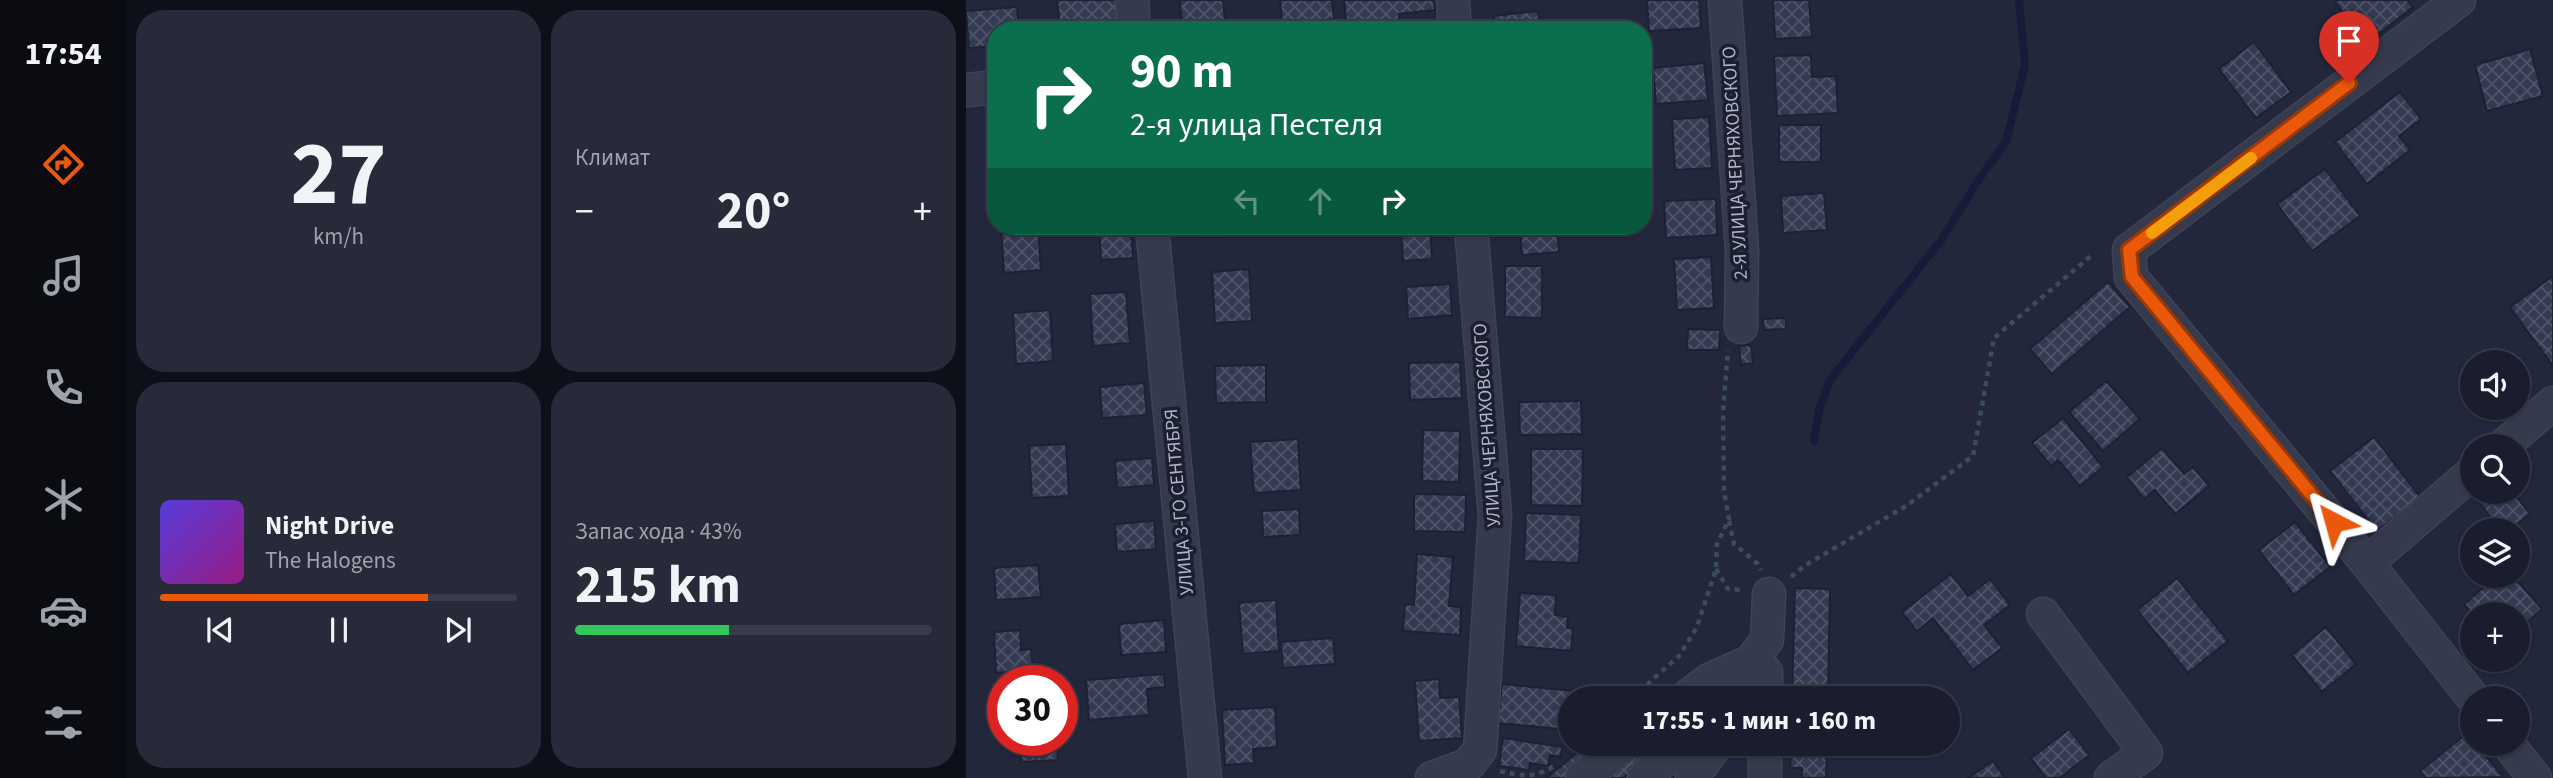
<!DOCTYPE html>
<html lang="ru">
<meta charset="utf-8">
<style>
body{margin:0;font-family:"Source Sans 3",sans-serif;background:#272a39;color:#f1f3f6;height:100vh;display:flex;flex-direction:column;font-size:26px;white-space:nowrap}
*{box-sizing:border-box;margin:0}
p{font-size:23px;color:#9fa2aa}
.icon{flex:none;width:38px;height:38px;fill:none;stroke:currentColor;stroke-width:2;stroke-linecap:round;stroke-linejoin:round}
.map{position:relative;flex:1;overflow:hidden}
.details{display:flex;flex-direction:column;gap:10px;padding:10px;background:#0e1019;width:840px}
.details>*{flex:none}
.banner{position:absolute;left:21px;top:21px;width:665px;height:214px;border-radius:28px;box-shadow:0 2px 5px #0004,0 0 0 2px #383b49;background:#0b6e4f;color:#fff;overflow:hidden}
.controls{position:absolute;left:1494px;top:350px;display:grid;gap:14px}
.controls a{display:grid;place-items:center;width:70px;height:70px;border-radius:50%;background:#1a1d2d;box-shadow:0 2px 5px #0004,0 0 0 2px #383b49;font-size:35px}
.speed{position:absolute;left:21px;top:665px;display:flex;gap:14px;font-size:35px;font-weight:700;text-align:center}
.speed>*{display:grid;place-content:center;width:91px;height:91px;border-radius:50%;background:#1a1d2d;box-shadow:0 2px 5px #0004,0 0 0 2px #383b49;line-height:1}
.speed .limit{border:10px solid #d22;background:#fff;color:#111}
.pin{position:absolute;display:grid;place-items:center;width:60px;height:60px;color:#fff;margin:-72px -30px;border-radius:50% 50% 50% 0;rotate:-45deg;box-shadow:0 0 7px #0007}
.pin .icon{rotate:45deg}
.me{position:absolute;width:77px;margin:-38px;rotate:321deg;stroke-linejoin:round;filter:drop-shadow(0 0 5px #0008)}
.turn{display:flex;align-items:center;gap:24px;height:147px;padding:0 28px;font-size:32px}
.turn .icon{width:91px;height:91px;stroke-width:2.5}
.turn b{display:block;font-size:49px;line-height:60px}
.lanes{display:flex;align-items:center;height:66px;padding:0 28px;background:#0003;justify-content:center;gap:35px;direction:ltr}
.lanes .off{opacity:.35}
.big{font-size:52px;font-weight:700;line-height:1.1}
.details .card{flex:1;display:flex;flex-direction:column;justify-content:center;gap:10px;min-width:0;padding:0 24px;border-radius:28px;background:#272a39}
.details .dial{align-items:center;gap:0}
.dial b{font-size:91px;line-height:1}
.song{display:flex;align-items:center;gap:21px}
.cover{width:84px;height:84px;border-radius:10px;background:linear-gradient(135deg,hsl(250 70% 55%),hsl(310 70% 35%))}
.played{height:7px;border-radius:4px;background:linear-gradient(90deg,#ea580c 75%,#383b49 75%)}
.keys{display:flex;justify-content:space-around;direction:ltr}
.heat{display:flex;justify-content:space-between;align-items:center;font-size:38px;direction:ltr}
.charge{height:10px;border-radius:5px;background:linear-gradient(90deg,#34c759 43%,#383b49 0)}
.details .tiles{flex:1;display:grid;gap:10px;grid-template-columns:repeat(2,1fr)}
.trip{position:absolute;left:592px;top:686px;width:402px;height:70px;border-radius:35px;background:#1a1d2d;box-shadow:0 2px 5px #0004,0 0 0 2px #383b49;font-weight:700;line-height:70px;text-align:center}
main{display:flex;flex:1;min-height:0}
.menu{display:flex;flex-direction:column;width:126px;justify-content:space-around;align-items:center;background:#0a0c12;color:#9fa2aa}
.menu .icon{width:49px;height:49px}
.menu .current{color:#ea580c}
.menu b{font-size:32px;color:#f1f3f6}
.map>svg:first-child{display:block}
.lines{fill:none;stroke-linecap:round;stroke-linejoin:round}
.stream{stroke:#151c39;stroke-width:8}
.building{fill:url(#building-cross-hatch);stroke:#1d2132;stroke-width:2}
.minor-casing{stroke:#3f4355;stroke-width:35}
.path{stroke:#3c4e55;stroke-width:4.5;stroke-dasharray:5 5;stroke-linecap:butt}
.minor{stroke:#353a4c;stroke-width:32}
.route-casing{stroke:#983908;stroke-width:18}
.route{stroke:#ea580c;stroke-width:12}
.slow{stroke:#f59e0b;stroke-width:12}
.labels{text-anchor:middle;stroke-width:7;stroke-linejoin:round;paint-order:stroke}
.street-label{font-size:19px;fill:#b1b4c8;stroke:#1b1f30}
</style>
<main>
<nav class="menu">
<b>17:54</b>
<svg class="icon current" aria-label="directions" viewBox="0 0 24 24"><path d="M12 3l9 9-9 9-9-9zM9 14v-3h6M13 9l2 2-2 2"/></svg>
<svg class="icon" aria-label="music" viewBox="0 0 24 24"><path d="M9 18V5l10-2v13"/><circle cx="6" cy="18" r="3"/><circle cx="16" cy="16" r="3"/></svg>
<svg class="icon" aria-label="phone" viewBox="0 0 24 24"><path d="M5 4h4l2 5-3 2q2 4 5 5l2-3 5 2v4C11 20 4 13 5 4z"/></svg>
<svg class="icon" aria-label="climate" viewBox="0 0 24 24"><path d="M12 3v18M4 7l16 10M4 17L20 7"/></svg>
<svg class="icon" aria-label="car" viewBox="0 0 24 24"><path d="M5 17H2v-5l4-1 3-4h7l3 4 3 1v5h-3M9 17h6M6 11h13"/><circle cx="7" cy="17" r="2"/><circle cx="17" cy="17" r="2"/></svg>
<svg class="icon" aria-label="filters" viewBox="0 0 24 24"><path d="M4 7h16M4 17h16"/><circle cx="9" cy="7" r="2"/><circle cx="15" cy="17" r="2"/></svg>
</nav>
<section class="details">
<div class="tiles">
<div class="card dial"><b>27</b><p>km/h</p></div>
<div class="card"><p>Климат</p>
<div class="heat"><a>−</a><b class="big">20°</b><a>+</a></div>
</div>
<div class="card">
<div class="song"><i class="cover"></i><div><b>Night Drive</b><p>The Halogens</p></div></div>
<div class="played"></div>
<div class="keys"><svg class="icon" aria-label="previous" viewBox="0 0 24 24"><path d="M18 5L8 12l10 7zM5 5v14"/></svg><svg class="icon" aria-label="pause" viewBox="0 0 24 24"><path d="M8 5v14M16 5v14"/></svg><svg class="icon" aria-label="next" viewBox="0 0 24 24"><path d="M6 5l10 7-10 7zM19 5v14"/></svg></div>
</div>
<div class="card"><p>Запас хода · 43%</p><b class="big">215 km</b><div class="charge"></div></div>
</div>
</section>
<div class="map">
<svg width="1587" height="778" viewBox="0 0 1587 778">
<defs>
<pattern id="building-cross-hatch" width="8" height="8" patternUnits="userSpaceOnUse" patternTransform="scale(1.75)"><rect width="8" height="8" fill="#333a52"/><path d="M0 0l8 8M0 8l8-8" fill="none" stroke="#4e5469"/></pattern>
</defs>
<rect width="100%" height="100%" fill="#22273c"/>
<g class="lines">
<path class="stream" d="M848 441 853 410 864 380 976 239 1013 179 1040 142 1059 65 1053 0"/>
</g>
<path class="building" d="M91 0H151L154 30H94Z
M214 0H257L260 27 216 30Z
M314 0H366L368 19 316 24Z
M378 0H468L469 10 433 14 434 27 381 30Z
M681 0H733L735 28 683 31Z
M807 0H843L846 37 809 39Z
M1372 0H1441L1447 7 1401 43 1369 2Z
M51 7 53 30H30V46L3 48 0 11Z
M572 11 574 30H530L528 16Z
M1288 42 1325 92 1290 118 1253 69Z
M1564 49 1577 96 1521 111 1509 65Z
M845 55 846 77 870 76 872 113 811 116 808 56Z
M738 63 742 100 690 104 687 68Z
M1434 92 1455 119 1433 136 1444 150 1401 184 1369 142Z
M743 117 746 168 709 170 706 119Z
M813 125H855V162H813Z
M1359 169 1394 216 1346 251 1311 204Z
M858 193 861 230 817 233 815 196Z
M750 199 751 235 700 238 698 201Z
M35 226H72L75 270 38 273Z
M133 226H165L167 258 135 260Z
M238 226H275L276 235 240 238Z
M435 226H464L466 259 437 261Z
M554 226H591L593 252 556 255Z
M745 257 748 308 711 310 708 259Z
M539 266H576V318L539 317Z
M283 269 286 321 249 323 246 272Z
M1587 276V366L1544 307Z
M1142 282 1164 307 1086 374 1064 349Z
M484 284 486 315 442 319 440 287Z
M160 292 164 343 127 346 124 294Z
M84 310 87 361 50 364 47 313Z
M820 318V329L798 330 797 319Z
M722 329 754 330 753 350H721Z
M785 345 787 363 775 365 773 346Z
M494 362 496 398 444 400 443 363Z
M300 365V402L250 403 249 366Z
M1140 381 1174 419 1137 451 1103 412Z
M178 383 181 415 136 418 134 387Z
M615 401 616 434 554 435 553 402Z
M1097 418 1137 467 1114 486 1092 460 1085 466 1066 443Z
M457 430 494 431 493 482 456 481Z
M1408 437 1454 497 1411 531 1364 471Z
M332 439 335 490 288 493 284 442Z
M100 444 103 496 66 498 63 446Z
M1196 448 1218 474 1227 467 1243 486 1209 514 1189 490 1178 499 1161 477Z
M565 449H617L616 506 565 505Z
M186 458 188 485 151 488 149 461Z
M1526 492H1547L1564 514 1543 530H1534L1513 502Z
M448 494 500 495 499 532 448 531Z
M333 509 334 535 297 537 296 511Z
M560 513 615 515 613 563 558 561Z
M188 521 190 549 151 552 149 524Z
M1329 522 1364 567 1328 595 1293 550Z
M451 554 487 557 483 606 495 607 494 635 437 631 439 604 448 605Z
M72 565 75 597 30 600 28 568Z
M985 574 1002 596 1024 579 1044 605 1018 625 1036 648 1007 670 967 618 951 631 936 612Z
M1531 576H1547L1576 609 1552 630V614H1507L1498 604Z
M1211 578 1262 641 1222 673 1171 610Z
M829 588 864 589 862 698H826Z
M554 593 590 595 589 615 602 617 601 628H607L605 651 550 646Z
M310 600 313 651 277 654 273 603Z
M198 620 200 652 155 655 153 624Z
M1360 627 1390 664 1356 692 1326 655Z
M54 630 55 650 65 649 67 671 30 673 28 632Z
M367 638 369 664 317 668 315 642Z
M198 674 199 687 181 689 183 715 123 720 120 680Z
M473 679 474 698 493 697 496 738 453 741 449 681Z
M536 684 608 691 607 698H604V730L532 723Z
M309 707 311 747 287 749 288 763 259 765 256 710Z
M1103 729 1123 755 1094 778H1080L1065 758Z
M1501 733 1507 744H1510L1537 777 1460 778 1454 771Z
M537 738 596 747 595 757 584 755 582 766 564 763 563 770 533 766Z
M54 740H91L92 760 55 762Z
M622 744H649L606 778H580Z
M669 744H701L657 778H626Z
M825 744H861L860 778H836V768H824Z
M1027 761 1039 778H1002Z"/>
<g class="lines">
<g class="minor-casing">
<path id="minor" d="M166 0 168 30
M487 0 489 30
M759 0 776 250 775 327
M1493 0 1163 250 1165 277 1401 563 1507 698
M0 90 30 87
M186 226 239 778
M1537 446 1587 403
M1401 563 1507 472
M1077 614 1180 753 1145 778
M719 698 743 680 781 663
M756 698 801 640 803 594
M800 698V672
M1542 744 1569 778
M466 778 502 765 514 750 529 515 505 226
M616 778 660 744
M678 778 717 744
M726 778 751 744
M799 778V744"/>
</g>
<path class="path" d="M763 521 768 544 792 564 795 570
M750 569 762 589 776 590
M825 577 838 566 940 506 1007 456 1028 338 1126 255
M666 698 713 656 731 627 750 569 751 544 763 519 758 492 757 411 762 350
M534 771C558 777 571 778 591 764"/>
<use href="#minor" class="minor"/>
</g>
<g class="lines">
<g class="route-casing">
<path id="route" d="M1368 522 1166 277 1163 250 1383 83"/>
</g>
<use href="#route" class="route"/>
<path class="slow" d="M1186 233 1285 158"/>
</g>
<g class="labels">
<g class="street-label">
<text transform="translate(768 163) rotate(-93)" y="7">2-Я УЛИЦА ЧЕРНЯХОВСКОГО</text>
<text transform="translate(520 425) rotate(-94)" y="7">УЛИЦА ЧЕРНЯХОВСКОГО</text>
<text transform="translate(212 502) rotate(-95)" y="7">УЛИЦА 3-ГО СЕНТЯБРЯ</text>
</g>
</g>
</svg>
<div class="controls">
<a><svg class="icon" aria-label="sound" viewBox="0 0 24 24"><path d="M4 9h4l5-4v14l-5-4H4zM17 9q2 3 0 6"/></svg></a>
<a><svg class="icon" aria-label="search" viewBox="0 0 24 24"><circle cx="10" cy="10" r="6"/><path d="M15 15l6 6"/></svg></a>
<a><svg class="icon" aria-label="layers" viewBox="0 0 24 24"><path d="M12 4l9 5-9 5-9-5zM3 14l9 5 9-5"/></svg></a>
<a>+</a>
<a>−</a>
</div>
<div class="speed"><div class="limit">30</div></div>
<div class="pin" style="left:1383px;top:83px;background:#d93025"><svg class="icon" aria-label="arrive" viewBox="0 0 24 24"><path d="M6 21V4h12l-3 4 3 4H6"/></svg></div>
<svg class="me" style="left:1368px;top:522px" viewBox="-20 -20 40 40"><path d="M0-17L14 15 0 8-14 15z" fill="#ea580c" stroke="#fff" stroke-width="4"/></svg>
<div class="trip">17:55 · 1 мин · 160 m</div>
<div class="banner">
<div class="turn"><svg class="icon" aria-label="right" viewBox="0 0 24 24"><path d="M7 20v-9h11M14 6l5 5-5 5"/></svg><div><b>90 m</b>2-я улица Пестеля</div></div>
<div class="lanes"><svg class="icon off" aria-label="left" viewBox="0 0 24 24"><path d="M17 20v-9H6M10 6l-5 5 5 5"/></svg><svg class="icon off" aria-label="ahead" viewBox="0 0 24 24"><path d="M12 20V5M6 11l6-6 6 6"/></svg><svg class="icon" aria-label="right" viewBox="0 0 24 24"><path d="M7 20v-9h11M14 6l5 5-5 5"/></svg></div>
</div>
</div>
</main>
